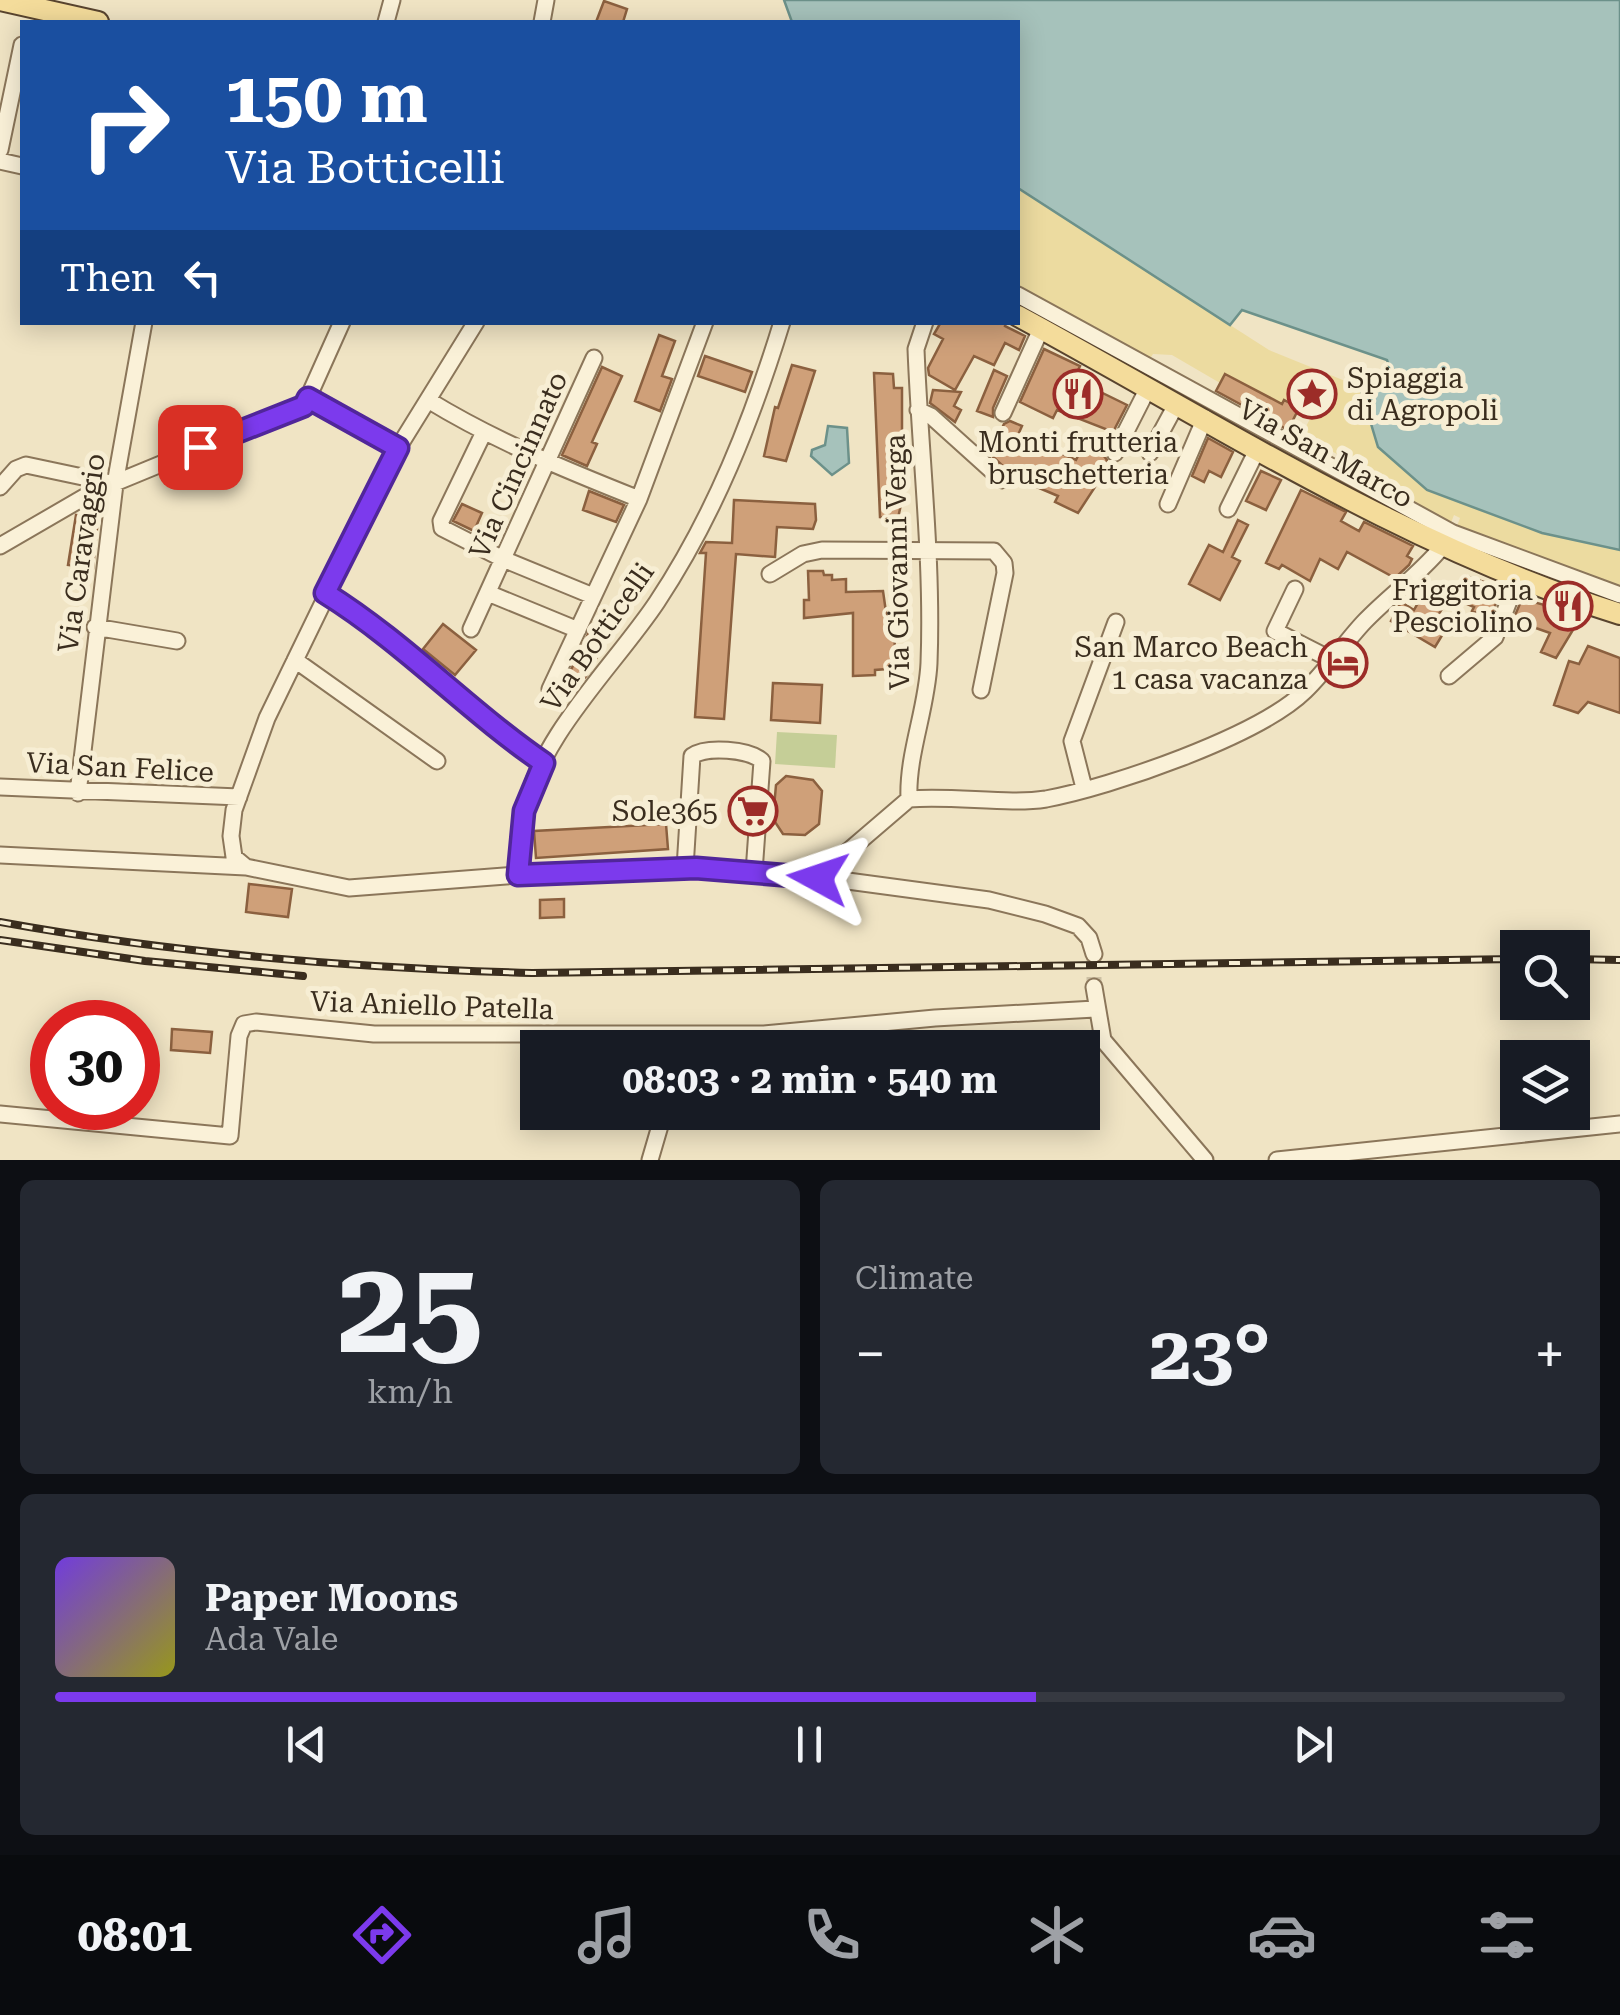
<!DOCTYPE html>
<meta charset="utf-8">
<style>
body{margin:0;font-family:"Roboto Serif",serif;background:#242831;color:#f1f3f6;height:100vh;display:flex;flex-direction:column;font-size:38px;white-space:nowrap}
*{box-sizing:border-box;margin:0}
p{font-size:32px;color:#9ea1a6}
.icon{flex:none;width:55px;height:55px;fill:none;stroke:currentColor;stroke-width:2;stroke-linecap:round;stroke-linejoin:round}
.map{position:relative;height:1160px;overflow:hidden}
.drawer{display:flex;flex-direction:column;gap:20px;padding:20px;background:#0d0f14;flex:1}
.drawer>*{flex:none}
.banner{position:absolute;left:20px;top:20px;width:1000px;height:305px;border-radius:0px;box-shadow:0 5px 25px #0003;background:#1a4fa0;color:#fff;overflow:hidden}
.fabs{position:absolute;left:1500px;top:930px;display:grid;gap:20px}
.fabs a{display:grid;place-items:center;width:90px;height:90px;border-radius:0px;background:#171b24;box-shadow:0 5px 25px #0003;font-size:50px}
.speed{position:absolute;left:30px;top:1000px;display:flex;gap:20px;font-size:50px;font-weight:700;text-align:center}
.speed>*{display:grid;place-content:center;width:130px;height:130px;border-radius:50%;background:#171b24;box-shadow:0 5px 25px #0003;line-height:1}
.speed .limit{border:15px solid #d22;background:#fff;color:#111}
.pin{position:absolute;display:grid;place-items:center;width:85px;height:85px;color:#fff;margin:-42px;border-radius:20px;box-shadow:0 5px 15px #0006}
.me{position:absolute;width:110px;margin:-55px;rotate:275deg;stroke-linejoin:round;filter:drop-shadow(0 0 8px #0008)}
.turn{display:flex;align-items:center;gap:35px;height:210px;padding:0 40px;font-size:45px}
.turn .icon{width:130px;height:130px;stroke-width:2.5}
.turn b{display:block;font-size:70px;line-height:85px}
.then{display:flex;align-items:center;height:95px;padding:0 40px;background:#0003;gap:20px;font-size:38px}
.big{font-size:75px;font-weight:700;line-height:1.1}
.drawer .tile{flex:1;display:flex;flex-direction:column;justify-content:center;gap:15px;min-width:0;padding:0 35px;border-radius:15px;background:#242831}
.drawer .dial{align-items:center;gap:0}
.dial b{font-size:130px;line-height:1}
.song{display:flex;align-items:center;gap:30px}
.cover{width:120px;height:120px;border-radius:15px;background:linear-gradient(135deg,hsl(260 70% 55%),hsl(60 70% 35%))}
.played{height:10px;border-radius:5px;background:linear-gradient(90deg,#7c3aed 65%,#363941 65%)}
.keys{display:flex;justify-content:space-around;direction:ltr}
.heat{display:flex;justify-content:space-between;align-items:center;font-size:55px;direction:ltr}
.drawer .tiles{flex:1;display:grid;gap:20px;grid-template-columns:1fr 1fr}
.tile:last-child{grid-column:span 2}
.trip{position:absolute;left:520px;top:1030px;width:580px;height:100px;border-radius:0px;background:#171b24;box-shadow:0 5px 25px #0003;font-weight:700;line-height:100px;text-align:center}
.menu{display:flex;height:160px;justify-content:space-around;align-items:center;background:#090b0e;color:#9ea1a6}
.menu .icon{width:70px;height:70px}
.menu .current{color:#7c3aed}
.menu b{font-size:45px;color:#f1f3f6}
.map>svg:first-child{display:block}
.green{fill:#c5ce97}
.sand{fill:#ecdba0}
.water{fill:#a6c2bb;stroke:#6c918a;stroke-width:2.5}
.building{fill:#cfa079;stroke:#8b603f;stroke-width:2.5}
.lines{fill:none;stroke-linecap:round;stroke-linejoin:round}
.minor-tunnel{stroke:#ccbfa3;stroke-width:15;stroke-dasharray:15 8;stroke-linecap:butt}
.minor-casing{stroke:#8b765a;stroke-width:19}
.major-casing{stroke:#59442e;stroke-width:24}
.minor{stroke:#faf1d8;stroke-width:15}
.major{stroke:#f4dc9b;stroke-width:20}
.rail-casing{stroke:#3a2d1e;stroke-width:8}
.rail{stroke:#f7eed4;stroke-width:4;stroke-dasharray:11;stroke-linecap:butt}
.route-casing{stroke:#51269a;stroke-width:25}
.route{stroke:#7c3aed;stroke-width:18}
.labels{text-anchor:middle;stroke-width:10;stroke-linejoin:round;paint-order:stroke}
.poi-label{font-size:28px;fill:#3a2d1e;stroke:#f7eed4;text-anchor:end}
.street-label{font-size:28px;fill:#3a2d1e;stroke:#f7eed4}
</style>
<div class="map">
<svg width="1620" height="1160" viewBox="0 0 1620 1160">
<rect width="100%" height="100%" fill="#f0e4c4"/>
<path class="green" d="M777 732 837 735 835 768 775 764Z"/>
<path class="sand" d="M1018 189 1269 350 1360 387 1378 447 1542 533 1620 550V588L1456 529 1460 518 1454 515 1450 525 1379 487 1381 483 1367 475 1369 472 1319 444 1320 440 1304 430 1311 417 1285 400 1282 404 1225 374 1220 383 1172 355 1153 354 1149 360 1018 287Z"/>
<path class="water" d="M784 0H1620V550L1542 533 1427 490 1378 447 1360 387 1395 383 1387 360 1242 310 1230 325 1018 188V22H792Z
M828 426 847 428 849 463 832 475 811 456 812 450 825 445Z"/>
<path class="building" d="M604 1 627 9 623 22H596Z
M941 322H1006L1005 326 1025 336 1019 350 1005 343 994 365 974 356 955 390 929 375 928 368 943 339 934 334Z
M659 335 675 341 662 376 672 379 660 411 635 401Z
M1044 349 1080 366 1074 379 1127 405 1113 432 1057 410 1053 418 1020 402Z
M705 356 752 372 745 392 698 376Z
M792 365 815 371 786 461 764 456 775 407 778 408Z
M602 367 622 376 592 442 597 444 587 466 562 455Z
M994 370 1007 376 993 408V417L977 411Z
M874 373 893 374 894 388H902V451L904 446 906 482 898 518 880 517Z
M1225 374 1282 404 1284 400 1299 408 1288 430 1216 391Z
M933 390 961 392 954 406 961 410 955 422 930 403Z
M1010 421 1022 426 1018 435 1076 460 1083 446 1104 456 1107 460 1095 487 1078 513 1055 502 1058 496 1018 479 1022 470 1006 469 990 454 1004 424Z
M1208 438 1233 452 1221 477 1209 471 1204 482 1192 476Z
M1261 471 1281 480 1266 510 1246 501Z
M1301 490 1346 512 1341 521 1359 531 1364 522 1413 546 1407 556 1412 559 1409 565 1395 578 1347 552 1338 569 1320 559 1310 581 1282 565 1279 569 1266 563Z
M589 491 624 505 616 522 583 510Z
M734 500 815 504 816 520 813 529 777 527 775 557 736 554 724 719 695 717 706 553H700L706 542 732 543Z
M462 504 482 513 474 531 453 521Z
M76 515 98 518 93 568 68 565Z
M1238 520 1248 525 1232 557 1240 561 1220 600 1189 584 1209 545 1223 552Z
M808 571H823L824 575H832V580L846 579V592L883 591 888 626 894 625 895 651H900V668L875 670V675L853 676V613L804 618V600H809Z
M1466 576 1502 588 1488 624 1479 620 1481 615 1472 611 1474 607 1456 599Z
M1424 592 1445 604 1437 617 1449 624 1435 647 1391 621 1401 602 1414 610Z
M1522 599 1582 615 1556 658 1541 652 1550 633 1513 620Z
M443 624 476 650 455 675 423 649Z
M590 630 606 638 590 671 568 700 559 695Z
M1588 646 1620 658V713L1588 702 1578 713 1554 705 1569 661 1579 664Z
M773 683 822 685 820 723 771 720Z
M786 776 813 780 822 791 819 824 805 835 783 834 773 819 776 785Z
M666 824 668 849 536 858 534 831Z
M249 884 292 889 288 917 246 912Z
M564 899V917L540 918V900Z
M172 1029 212 1032 210 1053 171 1050Z"/>
<g class="lines">
<path class="minor-tunnel" d="M1094 954V987"/>
<g class="minor-casing">
<path id="minor" d="M386 22 392 0
M542 22 546 0
M0 150 22 45
M0 161 22 166
M1018 295 1453 533 1620 595
M476 322 398 448 267 718 234 810 231 836 234 857 246 867 349 888 518 875 697 868 818 877 989 900 1045 914 1078 926 1089 938 1094 954
M308 398 342 322
M428 400C495 441 566 470 639 499
M918 410 931 416 1002 480
M1003 413 1041 329
M484 432 441 521 442 528 503 559 593 596
M1115 453 1148 388
M1150 453 1177 403
M0 487 16 469 26 465 111 483
M1168 504 1205 418
M1228 509 1258 448
M0 546 93 492 304 405 308 398 398 448
M770 574 803 554 822 550 994 551 1004 563 1005 573 981 690
M1295 589 1275 631 1332 660
M325 593 356 613 544 763
M488 593 578 630
M95 627 177 641
M471 629 594 358
M295 660 437 761
M1449 676 1495 637 1517 580
M550 689 639 499 705 322
M0 787 239 797
M1084 788 1072 741 1116 622
M78 793 115 484 144 322
M909 799C952 795 1008 805 1046 799 1111 787 1259 736 1305 691 1327 670 1344 643 1365 621 1390 595 1419 575 1442 547
M0 855 246 867
M685 868 692 756C706 746 749 749 762 761L754 872
M518 875C520 855 520 834 524 814 538 737 615 665 657 602 714 516 752 420 782 322
M818 877 909 799C907 754 927 709 929 663 933 559 920 454 916 349L925 322
M1094 987 1103 1040 1205 1160
M0 1114 230 1136 239 1036 244 1024 256 1022 374 1034H764L935 1018 1095 1009
M650 1160 664 1112
M1277 1160 1620 1124"/>
</g>
<g class="major-casing">
<path id="major" d="M0 0 98 22
M1018 316C1214 422 1405 547 1620 614"/>
</g>
<use href="#minor" class="minor"/>
<use href="#major" class="major"/>
<g class="rail-casing">
<path id="rail" d="M0 922C176 954 353 968 532 973L1518 959
M0 940 145 961 303 976
M1572 959 1620 960"/>
</g>
<use href="#rail" class="rail"/>
</g>
<g class="lines">
<g class="route-casing">
<path id="route" d="M200 447 304 406 308 398 398 448 325 593C404 642 468 711 544 763L524 811 518 875 696 868 818 878"/>
</g>
<use href="#route" class="route"/>
</g>
<defs>
<g id="restaurant-ring" transform="scale(2.5)"><circle r="9.5" fill="#f7eed4" stroke="#9c2c28" stroke-width="1.5"/><path d="M-5-6h1v4h1v-4h1v4h1v-4h1v5L-1.5 .5V6h-2V.5L-5-1ZM5-6V6H3V1.5H1.5Q1.5-4 5-6Z" fill="#9c2c28"/></g>
<g id="sight-ring" transform="scale(2.5)"><circle r="9.5" fill="#f7eed4" stroke="#9c2c28" stroke-width="1.5"/><path d="M0-6L1.8-2.2L6-1.7L2.9 1.2L3.7 5.4L0 3.3L-3.7 5.4L-2.9 1.2L-6-1.7L-1.8-2.2Z" fill="#9c2c28"/></g>
<g id="hotel-ring" transform="scale(2.5)"><circle r="9.5" fill="#f7eed4" stroke="#9c2c28" stroke-width="1.5"/><path d="M-6-4.5h1.5V1H6V5H4.5V3h-9V5H-6ZM-4 0a1.8 1.8 0 1 1 3.6 0ZM.5 0V-2.5h3Q6-2.5 6 0Z" fill="#9c2c28"/></g>
<g id="supermarket-ring" transform="scale(2.5)"><circle r="9.5" fill="#f7eed4" stroke="#9c2c28" stroke-width="1.5"/><path d="M-6-5.5h2.5l.6 2H6L4.5 2H-2.5L-4.4-4H-6ZM-1.5 3.2a1.3 1.3 0 1 0 .1 0ZM3 3.2a1.3 1.3 0 1 0 .1 0Z" fill="#9c2c28"/></g>
</defs>
<g fill-rule="evenodd">
<use href="#restaurant-ring" x="1078" y="394"/>
<use href="#sight-ring" x="1312" y="394"/>
<use href="#restaurant-ring" x="1568" y="606"/>
<use href="#hotel-ring" x="1343" y="663"/>
<use href="#supermarket-ring" x="753" y="811"/>
</g>
<g class="labels">
<g class="poi-label">
<text x="1347" y="388" text-anchor="start">Spiaggia<tspan x="1347" dy="32">di Agropoli</tspan></text>
<text x="1078" y="452" text-anchor="middle">Monti frutteria<tspan x="1078" dy="32">bruschetteria</tspan></text>
<text x="1533" y="600">Friggitoria<tspan x="1533" dy="32">Pesciolino</tspan></text>
<text x="1308" y="657">San Marco Beach<tspan x="1308" dy="32">1 casa vacanza</tspan></text>
<text x="718" y="821">Sole365</text>
</g>
<g class="street-label">
<text transform="translate(1326 453) rotate(29)" y="10">Via San Marco</text>
<text transform="translate(518 465) rotate(-66)" y="10">Via Cincinnato</text>
<text transform="translate(81 553) rotate(-82)" y="10">Via Caravaggio</text>
<text transform="translate(897 562) rotate(-91)" y="10">Via Giovanni Verga</text>
<text transform="translate(597 637) rotate(-55)" y="10">Via Botticelli</text>
<text transform="translate(120 767) rotate(3)" y="10">Via San Felice</text>
<text transform="translate(432 1005) rotate(2)" y="10">Via Aniello Patella</text>
</g>
</g>
</svg>
<div class="fabs">
<a><svg class="icon" aria-label="search" viewBox="0 0 24 24"><circle cx="10" cy="10" r="6"/><path d="M15 15l6 6"/></svg></a>
<a><svg class="icon" aria-label="layers" viewBox="0 0 24 24"><path d="M12 4l9 5-9 5-9-5zM3 14l9 5 9-5"/></svg></a>
</div>
<div class="speed"><div class="limit">30</div></div>
<div class="pin" style="left:200px;top:447px;background:#d93025"><svg class="icon" aria-label="arrive" viewBox="0 0 24 24"><path d="M6 21V4h12l-3 4 3 4H6"/></svg></div>
<svg class="me" style="left:818px;top:878px" viewBox="-20 -20 40 40"><path d="M0-17L14 15 0 8-14 15z" fill="#7c3aed" stroke="#fff" stroke-width="4"/></svg>
<div class="trip">08:03 · 2 min · 540 m</div>
<div class="banner">
<div class="turn"><svg class="icon" aria-label="right" viewBox="0 0 24 24"><path d="M7 20v-9h11M14 6l5 5-5 5"/></svg><div><b>150 m</b>Via Botticelli</div></div>
<div class="then">Then<svg class="icon" aria-label="left" viewBox="0 0 24 24"><path d="M17 20v-9H6M10 6l-5 5 5 5"/></svg></div>
</div>
</div>
<section class="drawer">
<div class="tiles">
<div class="tile dial"><b>25</b><p>km/h</p></div>
<div class="tile"><p>Climate</p>
<div class="heat"><a>−</a><b class="big">23°</b><a>+</a></div>
</div>
<div class="tile">
<div class="song"><i class="cover"></i><div><b>Paper Moons</b><p>Ada Vale</p></div></div>
<div class="played"></div>
<div class="keys"><svg class="icon" aria-label="previous" viewBox="0 0 24 24"><path d="M18 5L8 12l10 7zM5 5v14"/></svg><svg class="icon" aria-label="pause" viewBox="0 0 24 24"><path d="M8 5v14M16 5v14"/></svg><svg class="icon" aria-label="next" viewBox="0 0 24 24"><path d="M6 5l10 7-10 7zM19 5v14"/></svg></div>
</div>
</div>
</section>
<nav class="menu">
<b>08:01</b>
<svg class="icon current" aria-label="directions" viewBox="0 0 24 24"><path d="M12 3l9 9-9 9-9-9zM9 14v-3h6M13 9l2 2-2 2"/></svg>
<svg class="icon" aria-label="music" viewBox="0 0 24 24"><path d="M9 18V5l10-2v13"/><circle cx="6" cy="18" r="3"/><circle cx="16" cy="16" r="3"/></svg>
<svg class="icon" aria-label="phone" viewBox="0 0 24 24"><path d="M5 4h4l2 5-3 2q2 4 5 5l2-3 5 2v4C11 20 4 13 5 4z"/></svg>
<svg class="icon" aria-label="climate" viewBox="0 0 24 24"><path d="M12 3v18M4 7l16 10M4 17L20 7"/></svg>
<svg class="icon" aria-label="car" viewBox="0 0 24 24"><path d="M5 17H2v-5l4-1 3-4h7l3 4 3 1v5h-3M9 17h6M6 11h13"/><circle cx="7" cy="17" r="2"/><circle cx="17" cy="17" r="2"/></svg>
<svg class="icon" aria-label="filters" viewBox="0 0 24 24"><path d="M4 7h16M4 17h16"/><circle cx="9" cy="7" r="2"/><circle cx="15" cy="17" r="2"/></svg>
</nav>
